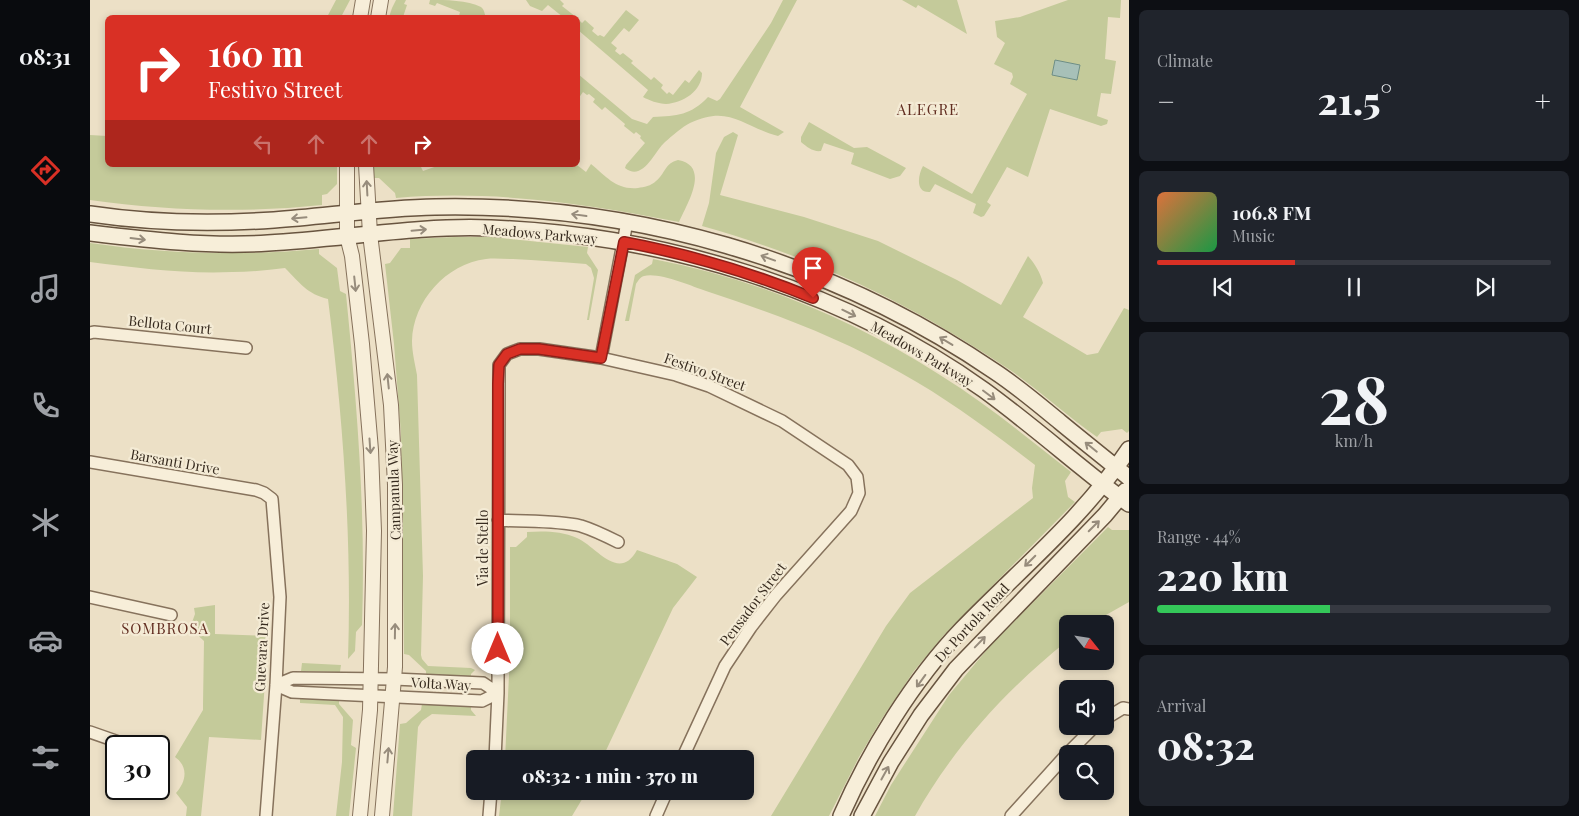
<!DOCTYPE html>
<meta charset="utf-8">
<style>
body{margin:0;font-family:"Playfair Display",serif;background:#20242c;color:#f1f3f6;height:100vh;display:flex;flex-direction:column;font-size:19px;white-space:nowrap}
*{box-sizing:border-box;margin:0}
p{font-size:16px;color:#9ea1a6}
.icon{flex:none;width:28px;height:28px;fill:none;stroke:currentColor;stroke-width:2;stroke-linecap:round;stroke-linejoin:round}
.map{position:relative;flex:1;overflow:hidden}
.drawer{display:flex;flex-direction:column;gap:10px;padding:10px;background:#0d0f14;width:450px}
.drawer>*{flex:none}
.top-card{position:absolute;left:15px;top:15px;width:475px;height:152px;border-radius:8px;box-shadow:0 2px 8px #0003;background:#d93025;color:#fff;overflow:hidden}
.needle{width:32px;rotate:120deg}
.buttons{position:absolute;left:969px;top:615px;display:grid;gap:10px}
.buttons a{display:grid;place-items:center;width:55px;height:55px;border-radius:8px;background:#171b24;box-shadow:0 2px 8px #0003;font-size:25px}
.speed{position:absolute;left:15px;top:735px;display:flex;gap:10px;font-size:25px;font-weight:700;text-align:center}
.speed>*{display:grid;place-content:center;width:65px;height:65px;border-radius:50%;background:#171b24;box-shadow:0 2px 8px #0003;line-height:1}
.speed .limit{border:2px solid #111;border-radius:8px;background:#fff;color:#111}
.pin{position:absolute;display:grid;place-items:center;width:42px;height:42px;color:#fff;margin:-51px -21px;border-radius:50% 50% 50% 0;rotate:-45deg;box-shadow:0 0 5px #0007}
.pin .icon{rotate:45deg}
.me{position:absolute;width:55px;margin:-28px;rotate:0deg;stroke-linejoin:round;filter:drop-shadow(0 0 4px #0008)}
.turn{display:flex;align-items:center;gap:18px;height:105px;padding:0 20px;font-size:22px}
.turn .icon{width:65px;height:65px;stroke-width:2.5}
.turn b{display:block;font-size:35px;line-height:42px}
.lanes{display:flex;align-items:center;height:48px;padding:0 20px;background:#0003;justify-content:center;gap:25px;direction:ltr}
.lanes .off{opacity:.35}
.big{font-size:38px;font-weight:800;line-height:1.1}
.drawer .tile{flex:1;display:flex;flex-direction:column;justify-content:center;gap:8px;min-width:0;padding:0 18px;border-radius:8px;background:#20242c}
.drawer .dial{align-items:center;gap:0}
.dial b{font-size:65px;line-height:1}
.song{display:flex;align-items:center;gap:15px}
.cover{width:60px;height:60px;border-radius:8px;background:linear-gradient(135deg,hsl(20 70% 55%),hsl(140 70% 35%))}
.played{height:5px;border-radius:2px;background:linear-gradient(90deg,#d93025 35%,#363941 35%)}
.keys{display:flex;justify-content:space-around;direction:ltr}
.heat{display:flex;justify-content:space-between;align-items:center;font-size:28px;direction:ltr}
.charge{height:8px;border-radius:4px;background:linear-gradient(90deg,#34c759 44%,#363941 0)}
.trip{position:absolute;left:376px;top:750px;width:288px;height:50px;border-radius:8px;background:#171b24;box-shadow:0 2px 8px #0003;font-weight:800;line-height:50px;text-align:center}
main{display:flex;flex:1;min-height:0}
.dock{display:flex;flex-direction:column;width:90px;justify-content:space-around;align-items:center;background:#090b0e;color:#9ea1a6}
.dock .icon{width:35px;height:35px}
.dock .selected{color:#d93025}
.dock b{font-size:22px;color:#f1f3f6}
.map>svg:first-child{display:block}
.green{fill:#c4ca9a}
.water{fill:#a7c0b8;stroke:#6e8e86}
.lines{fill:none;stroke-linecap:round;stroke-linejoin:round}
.minor-casing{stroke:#86725c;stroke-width:14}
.tertiary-casing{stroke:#86725c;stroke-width:16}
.secondary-casing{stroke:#68543f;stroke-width:18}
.minor{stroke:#f7eed9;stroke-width:11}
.tertiary{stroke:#f7eed9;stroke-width:14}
.secondary{stroke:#f7eed9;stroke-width:15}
.oneway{stroke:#978c7c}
.route-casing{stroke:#8d1f18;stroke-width:12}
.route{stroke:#d93025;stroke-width:9}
.labels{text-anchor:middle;stroke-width:4.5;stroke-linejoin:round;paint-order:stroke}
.street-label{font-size:14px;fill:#372b1f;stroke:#f4ebd5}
.neighbourhood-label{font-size:15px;letter-spacing:1px;fill:#622e21;stroke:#f4ebd5}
</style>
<main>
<nav class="dock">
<b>08:31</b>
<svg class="icon selected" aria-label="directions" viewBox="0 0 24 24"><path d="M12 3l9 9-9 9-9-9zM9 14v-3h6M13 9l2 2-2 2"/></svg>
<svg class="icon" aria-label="music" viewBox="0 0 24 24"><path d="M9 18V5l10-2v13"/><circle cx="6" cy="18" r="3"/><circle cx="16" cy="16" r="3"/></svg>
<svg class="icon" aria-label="phone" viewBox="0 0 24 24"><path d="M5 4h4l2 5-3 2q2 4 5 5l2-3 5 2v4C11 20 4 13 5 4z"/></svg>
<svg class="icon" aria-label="climate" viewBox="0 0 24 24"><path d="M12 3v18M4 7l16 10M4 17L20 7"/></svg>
<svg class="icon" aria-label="car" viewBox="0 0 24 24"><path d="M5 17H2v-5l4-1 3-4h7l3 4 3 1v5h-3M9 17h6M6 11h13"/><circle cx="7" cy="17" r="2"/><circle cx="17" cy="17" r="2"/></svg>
<svg class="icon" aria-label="filters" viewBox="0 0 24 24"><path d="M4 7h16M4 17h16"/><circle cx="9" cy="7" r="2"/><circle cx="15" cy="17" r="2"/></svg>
</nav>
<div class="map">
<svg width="1039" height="816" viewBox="0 0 1039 816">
<rect width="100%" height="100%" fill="#ece0c6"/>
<path class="green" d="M246 0H260L251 17H237Z
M306 0H316L314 4 317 5 313 17H299L302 8Z
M340 0C355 0 378 0 391 7 395 10 394 14 396 17H390L382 15 381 17 374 15 372 17 369 16 370 12 347 3 345 6 339 4Z
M436 0H470L474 4 472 6 486 17H473L458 5 452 11 440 6Z
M693 0H707L650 107 694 132 688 136C653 127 640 104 600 123 592 127 582 136 575 142 564 152 553 182 535 168L536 165 555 143 550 138 551 136 546 132 544 134 534 126 535 124 515 107 512 110 503 102 505 99 499 94 497 95 493 92 488 99V74L542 119 557 124 563 117C587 116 601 115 618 97L627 101 630 99 681 23Z
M812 0H867L877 34 828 5 826 8Z
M978 0H1031L1030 18 1018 17 1015 59 1026 61 1021 94 1011 93 1007 116 1018 120 1017 124 1011 126 960 109 938 177 917 167 897 202 901 205 894 216 891 217 883 213 886 204 845 184 840 192C825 193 828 175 833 166L882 194 937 94 920 84 923 77 922 73 904 64 915 43 907 37 905 21 930 17Z
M536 10 549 20 539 32 534 28 521 43 527 48 525 51 530 55 533 53 543 61 541 63 561 80 564 77 573 85 571 88 577 94 579 92 583 95 595 80 599 83 609 70 612 73C612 91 593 103 576 104 569 104 558 100 553 97L558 90 488 30V19L492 23 495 20 504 28 502 31 508 36 510 35 514 37Z
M719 122 764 148 777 147 816 168 810 176 800 179 761 164 764 153 734 143 731 151C723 152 717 147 711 142V137Z
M643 132 648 135 630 195 714 217 788 241 867 280 911 305 938 256C945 264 950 272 953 283L933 317 997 355 1008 353 1034 308 1039 310V431L1037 433 1032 429 1011 432 1007 437C977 416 950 391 920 370 822 304 726 258 612 226L619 203 626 153 634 137Z
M0 135 17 136 18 165H247V184L237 194 232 195V205C155 213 77 211 0 200Z
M588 160C621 166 597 204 589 222 495 203 401 190 306 198L305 193 289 178H284V165H328L329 167H331L333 171 350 165H487L496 172 501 164C517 177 526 190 548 188 554 187 561 186 566 181 575 174 575 163 588 160Z
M365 237H401L498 247 497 253 508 270 499 320H497L504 278 501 268 496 264C471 262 447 260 423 259 414 259 404 258 396 259 356 264 323 301 322 341 322 352 325 364 327 375L333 576 331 655 332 659 338 666 381 668 385 670 381 674V679L336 676V671L319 655 314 654 311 434 304 344 295 264 300 263 311 248H320V239Z
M0 243C75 254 153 256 229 249V254L247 268 250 291 256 294C267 405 276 514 272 625L266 632 265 651 258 659C262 539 253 418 238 299 217 294 210 283 195 268 178 270 160 272 142 272 95 274 47 268 0 262Z
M563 259C666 279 762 319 850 375 897 404 939 439 981 472L975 481 978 497 985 502 853 636 824 671 791 720 769 757 739 816H681L796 626 820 593 943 498 942 488 945 465C902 432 858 399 811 373 749 337 683 313 616 291 601 286 569 272 554 276 550 277 548 281 546 284L539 321H535L545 275 562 264Z
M1018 527 1022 530H1039V602L1000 624H978L977 641C916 690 863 748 825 816H785L801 785 859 695 900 646Z
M437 532C454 531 471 531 487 538 506 546 529 583 547 550L587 564 607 577 583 608 512 759H415L420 654V547H426L437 537Z
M125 605V634L178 636 171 740 119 737 111 816H96L97 807 86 793C96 782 99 767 85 757L113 710V704L114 641 100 628 105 614 104 608Z
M212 663 251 665 250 672 211 671Z
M210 697 249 698V704L263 720 261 745 266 748 259 816H246L252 762 253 717 245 705 210 703Z
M332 704 381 706V710L386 716 342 714 332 721 328 727 322 816H303L310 724 316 723 331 710Z
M412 791H497L482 816H409Z"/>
<path class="water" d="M965 60 990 65 987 80 962 75Z"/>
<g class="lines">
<g class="minor-casing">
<path id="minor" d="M0 333 4 332 156 348
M511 358 537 222
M0 462 166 490 174 493 182 499 190 597 186 685 176 816
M408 520C436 522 465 520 491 526 504 530 516 536 528 542
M0 597 81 615
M203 678 304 679 393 683 408 693 392 701 202 692 186 685Z
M1015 719 1033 708 1039 709
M0 732 40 746
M405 759 408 693 409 365 417 354 430 349H449L511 358 586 375 619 386 692 421 758 465 767 477 769 493 761 511 686 595 661 627 635 666 592 759
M399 816 401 791
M566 816 577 791
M921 816 977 754 1005 726"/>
</g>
<g class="tertiary-casing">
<path id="tertiary" d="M270 18 273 0
M288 18 291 0
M257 165V236L262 256 272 344 281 450 284 531 280 710 270 816
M276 165 280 234 301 405 305 485V667L292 816"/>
</g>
<g class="secondary-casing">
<path id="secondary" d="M0 214C60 223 123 224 184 220 238 216 291 208 345 207 543 203 739 259 904 371 927 386 948 404 970 422 993 441 1016 459 1039 478
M0 233C59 240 119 247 178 243 253 239 327 225 401 228 574 235 752 289 894 390 927 414 958 440 990 466 1006 479 1022 492 1039 504
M751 816C779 752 823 680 872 629 929 570 993 518 1039 449
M772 816 801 762 831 715 866 669 1015 515 1035 491"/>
</g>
<use href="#minor" class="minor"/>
<use href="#tertiary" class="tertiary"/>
<use href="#secondary" class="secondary"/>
</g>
<defs><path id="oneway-shaft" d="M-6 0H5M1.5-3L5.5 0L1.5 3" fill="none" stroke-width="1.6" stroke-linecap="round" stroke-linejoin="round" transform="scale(1.25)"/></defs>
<g class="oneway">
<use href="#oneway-shaft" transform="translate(277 188) rotate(-93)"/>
<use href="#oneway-shaft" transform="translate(489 215) rotate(-172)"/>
<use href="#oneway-shaft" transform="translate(209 218) rotate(175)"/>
<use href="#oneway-shaft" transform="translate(329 230) rotate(-5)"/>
<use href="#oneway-shaft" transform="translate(48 239) rotate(7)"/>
<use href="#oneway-shaft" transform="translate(678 258) rotate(-160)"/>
<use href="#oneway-shaft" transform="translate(265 284) rotate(84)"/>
<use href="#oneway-shaft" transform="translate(759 313) rotate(26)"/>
<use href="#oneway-shaft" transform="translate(856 341) rotate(-149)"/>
<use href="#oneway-shaft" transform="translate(298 381) rotate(-96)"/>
<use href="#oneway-shaft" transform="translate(899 395) rotate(37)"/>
<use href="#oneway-shaft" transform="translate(280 446) rotate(86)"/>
<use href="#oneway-shaft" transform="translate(1001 447) rotate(-141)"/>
<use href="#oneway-shaft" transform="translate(1004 526) rotate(-45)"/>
<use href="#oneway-shaft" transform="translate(940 561) rotate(135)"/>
<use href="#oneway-shaft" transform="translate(305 631) rotate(-89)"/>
<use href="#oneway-shaft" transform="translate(890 642) rotate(-46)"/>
<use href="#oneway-shaft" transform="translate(831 681) rotate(126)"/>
<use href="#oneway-shaft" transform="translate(298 755) rotate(-85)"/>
<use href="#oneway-shaft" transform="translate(795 773) rotate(-61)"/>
</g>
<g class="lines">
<g class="route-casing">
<path id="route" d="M408 649V384L409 365 417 354 430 349H449L511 358 534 242C598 254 662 273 723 298"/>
</g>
<use href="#route" class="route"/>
</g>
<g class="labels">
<g class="street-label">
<text transform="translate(450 234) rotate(5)" y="5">Meadows Parkway</text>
<text transform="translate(80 325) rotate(6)" y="5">Bellota Court</text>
<text transform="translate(832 354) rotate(30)" y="5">Meadows Parkway</text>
<text transform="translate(615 372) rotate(20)" y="5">Festivo Street</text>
<text transform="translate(85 462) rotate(10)" y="5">Barsanti Drive</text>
<text transform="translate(304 490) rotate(-92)" y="5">Campanula Way</text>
<text transform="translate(393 548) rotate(-90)" y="5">Via de Stello</text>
<text transform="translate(663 604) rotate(-53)" y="5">Pensador Street</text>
<text transform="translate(882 623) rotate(-47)" y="5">De Portola Road</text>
<text transform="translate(172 647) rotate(-87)" y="5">Guevara Drive</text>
<text transform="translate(351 684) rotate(3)" y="5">Volta Way</text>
</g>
<g class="neighbourhood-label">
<text x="838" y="115">ALEGRE</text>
<text x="75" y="634">SOMBROSA</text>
</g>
</g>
</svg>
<div class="buttons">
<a><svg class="needle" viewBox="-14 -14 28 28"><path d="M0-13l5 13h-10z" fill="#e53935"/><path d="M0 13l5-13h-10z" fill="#9ea1a6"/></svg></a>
<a><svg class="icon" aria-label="sound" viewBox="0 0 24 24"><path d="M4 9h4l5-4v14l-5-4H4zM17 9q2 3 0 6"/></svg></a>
<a><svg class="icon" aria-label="search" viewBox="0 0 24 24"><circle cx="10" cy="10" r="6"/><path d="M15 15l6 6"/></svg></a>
</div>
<div class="speed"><div class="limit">30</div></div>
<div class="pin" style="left:723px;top:298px;background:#d93025"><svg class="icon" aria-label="arrive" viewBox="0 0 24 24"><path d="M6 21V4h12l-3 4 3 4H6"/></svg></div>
<svg class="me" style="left:408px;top:649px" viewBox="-20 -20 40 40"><circle r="19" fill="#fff"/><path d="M0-13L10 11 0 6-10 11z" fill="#d93025"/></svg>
<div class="trip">08:32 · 1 min · 370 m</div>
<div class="top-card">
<div class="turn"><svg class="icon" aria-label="right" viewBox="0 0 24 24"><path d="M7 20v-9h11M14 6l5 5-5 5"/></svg><div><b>160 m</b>Festivo Street</div></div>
<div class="lanes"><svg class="icon off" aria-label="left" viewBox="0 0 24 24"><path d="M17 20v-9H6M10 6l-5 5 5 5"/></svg><svg class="icon off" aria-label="ahead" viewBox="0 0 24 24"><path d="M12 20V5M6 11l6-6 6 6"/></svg><svg class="icon off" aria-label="ahead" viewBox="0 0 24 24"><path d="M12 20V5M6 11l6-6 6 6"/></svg><svg class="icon" aria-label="right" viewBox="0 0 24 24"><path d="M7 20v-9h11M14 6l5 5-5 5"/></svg></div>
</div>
</div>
<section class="drawer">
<div class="tile"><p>Climate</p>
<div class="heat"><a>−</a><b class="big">21.5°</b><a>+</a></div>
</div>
<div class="tile">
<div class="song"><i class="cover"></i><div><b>106.8 FM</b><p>Music</p></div></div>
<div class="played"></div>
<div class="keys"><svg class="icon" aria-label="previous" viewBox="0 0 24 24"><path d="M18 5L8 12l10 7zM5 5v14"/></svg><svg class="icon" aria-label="pause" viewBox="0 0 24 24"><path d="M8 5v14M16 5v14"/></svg><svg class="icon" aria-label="next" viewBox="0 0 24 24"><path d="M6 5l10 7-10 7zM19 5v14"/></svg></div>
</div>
<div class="tile dial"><b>28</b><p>km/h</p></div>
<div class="tile"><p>Range · 44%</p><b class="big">220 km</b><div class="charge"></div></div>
<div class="tile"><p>Arrival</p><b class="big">08:32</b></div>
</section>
</main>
